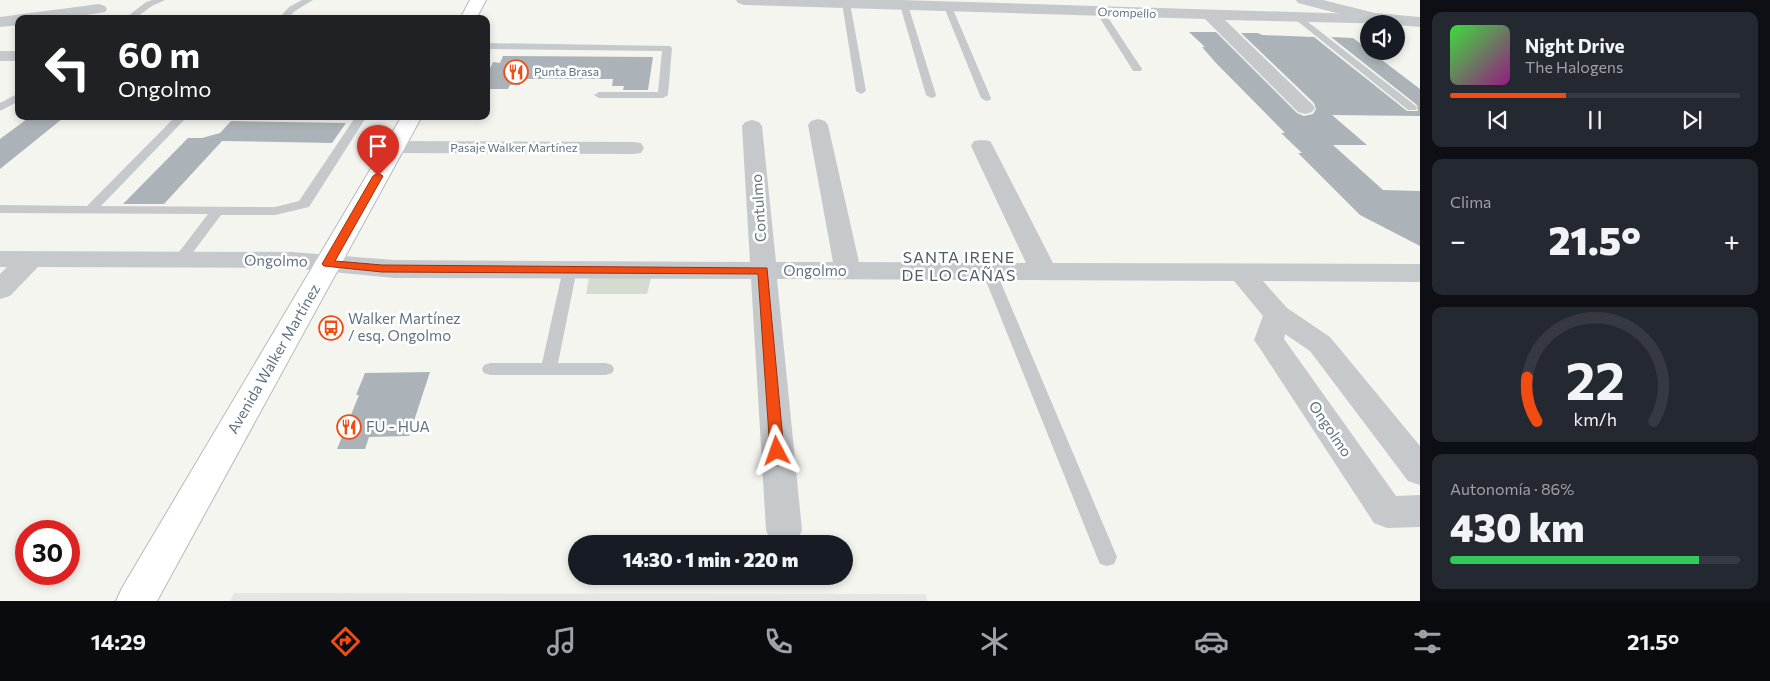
<!DOCTYPE html>
<html lang="es">
<meta charset="utf-8">
<style>
body{margin:0;font-family:Commissioner,sans-serif;background:#242831;color:#f1f3f6;height:100vh;display:flex;flex-direction:column;font-size:19px;white-space:nowrap}
*{box-sizing:border-box;margin:0}
p{font-size:16px;color:#9ea1a6}
.icon{flex:none;width:28px;height:28px;fill:none;stroke:currentColor;stroke-width:2;stroke-linecap:round;stroke-linejoin:round}
.map{position:relative;flex:1;overflow:hidden}
.side{display:flex;flex-direction:column;gap:12px;padding:12px;background:#0d0f14;width:350px}
.side>*{flex:none}
.hud{position:absolute;left:15px;top:15px;width:475px;height:105px;border-radius:10px;box-shadow:0 2px 8px #0003;background:#202124;color:#fff;overflow:hidden}
.buttons{position:absolute;left:1360px;top:15px;display:grid;gap:10px}
.buttons a{display:grid;place-items:center;width:45px;height:45px;border-radius:50%;background:#171b24;box-shadow:0 2px 8px #0003;font-size:25px}
.speed{position:absolute;left:15px;top:520px;display:flex;gap:10px;font-size:25px;font-weight:700;text-align:center}
.speed>*{display:grid;place-content:center;width:65px;height:65px;border-radius:50%;background:#171b24;box-shadow:0 2px 8px #0003;line-height:1}
.speed .limit{border:8px solid #d22;background:#fff;color:#111}
.pin{position:absolute;display:grid;place-items:center;width:42px;height:42px;color:#fff;margin:-51px -21px;border-radius:50% 50% 50% 0;rotate:-45deg;box-shadow:0 0 5px #0007}
.pin .icon{rotate:45deg}
.me{position:absolute;width:55px;margin:-28px;rotate:356deg;stroke-linejoin:round;filter:drop-shadow(0 0 4px #0008)}
.turn{display:flex;align-items:center;gap:18px;height:105px;padding:0 20px;font-size:22px}
.turn .icon{width:65px;height:65px;stroke-width:2.5}
.turn b{display:block;font-size:35px;line-height:42px}
.big{font-size:38px;font-weight:800;line-height:1.1}
.side .widget{flex:1;display:flex;flex-direction:column;justify-content:center;gap:8px;min-width:0;padding:0 18px;border-radius:10px;background:#242831}
.side .dial{align-items:center;gap:0}
.dial svg{height:130px;overflow:visible;fill:none;stroke:#363941;stroke-width:7;stroke-linecap:round;text-anchor:middle}
.dial text{fill:#f1f3f6;stroke:none}
.song{display:flex;align-items:center;gap:15px}
.cover{width:60px;height:60px;border-radius:8px;background:linear-gradient(135deg,hsl(120 70% 55%),hsl(310 70% 35%))}
.played{height:5px;border-radius:2px;background:linear-gradient(90deg,#f24c12 40%,#363941 40%)}
.keys{display:flex;justify-content:space-around;direction:ltr}
.heat{display:flex;justify-content:space-between;align-items:center;font-size:28px;direction:ltr}
.charge{height:8px;border-radius:4px;background:linear-gradient(90deg,#34c759 86%,#363941 0)}
.trip{position:absolute;left:568px;top:535px;width:285px;height:50px;border-radius:25px;background:#171b24;box-shadow:0 2px 8px #0003;font-weight:800;line-height:50px;text-align:center}
.menu{display:flex;height:80px;justify-content:space-around;align-items:center;background:#090b0e;color:#9ea1a6}
.menu .icon{width:35px;height:35px}
.menu .active{color:#f24c12}
.menu b{font-size:22px;color:#f1f3f6}
main{display:flex;flex:1;min-height:0}
.map>svg:first-child{display:block}
.built{fill:#e5e6e3}
.green{fill:#d4dcd0}
.building{fill:#abb3b8}
.lines{fill:none;stroke-linecap:round;stroke-linejoin:round}
.secondary-casing{stroke:#b5babf;stroke-width:2}
.service{fill:#c6c9cc;fill-rule:evenodd}
.minor{fill:#c6c9cc;fill-rule:evenodd}
.tertiary{fill:#c6c9cc;fill-rule:evenodd}
.secondary{fill:#fff;fill-rule:evenodd}
.route{fill:#f24c12;stroke:#9d310c}
.labels{text-anchor:middle;stroke-width:5;stroke-linejoin:round;paint-order:stroke}
.far-street-label{font-size:12px;fill:#617383;stroke:#fff}
.far-poi-label{font-size:12px;fill:#617383;stroke:#fff;text-anchor:start}
.street-label{font-size:15px;fill:#617383;stroke:#fff}
.poi-label{font-size:15px;fill:#617383;stroke:#fff;text-anchor:start}
.neighbourhood-label{font-size:16px;letter-spacing:1px;fill:#4f5c68;stroke:#fff}
</style>
<main>
<div class="map">
<svg width="1420" height="601" viewBox="0 0 1420 601">
<rect width="100%" height="100%" fill="#f4f5ef"/>
<path class="built" d="M234 593 926 594 927 601H230Z"/>
<path class="green" d="M589 277 651 278 647 294H586Z"/>
<path class="building" d="M1189 32H1216L1297 113 1304 116 1313 114 1316 109 1314 103 1241 33H1258L1262 35 1314 37 1407 111H1418L1417 105 1331 37 1353 38 1420 89V116L1332 115 1367 145H1333L1383 190 1420 191V246L1360 215 1298 153H1302L1281 133H1285L1216 63 1202 47H1205Z
M503 56 653 57 648 90H623L624 86H612L613 79H522L520 85H510L508 89H486V77L493 62 500 63Z
M27 119H62L0 169V139Z
M231 121 346 123 332 143 222 141 164 204H123L188 138H202L220 133Z
M430 372 409 436 369 437 365 449H337L359 395H356L365 373Z"/>
<g class="lines">
<g class="secondary-casing">
<path id="secondary" d="M470 0H486L476 19H460Z
M402 116H422L157 601H116L122 588Z"/>
</g>
<path class="service" d="M152 0H165L152 6 134 19H124L146 2Z
M302 0H313L295 11 287 19H278L289 7Z
M846 0 850 3 866 91 861 94 856 91 842 3Z
M904 2 908 5 936 95 935 97 931 98 926 95 900 5Z
M948 4 952 7 991 98 990 100 986 101 981 98 944 7Z
M1100 9 1103 10 1142 69 1141 71H1133L1132 69 1096 12Z
M1299 15 1416 106 1417 108 1416 110H1408L1296 20 1294 18Z
M486 43 670 46 672 48 668 95 663 98H599L594 95 599 92H658L662 51 486 49Z
M19 93V101L0 111V103Z
M176 116H188L101 206 275 207 299 201 356 116H367L309 207 275 215H221L185 263H175L173 260 208 214 0 213V205L87 206Z
M570 264 575 266 577 269 558 363H606L612 365 614 369 612 373 606 375H490L484 373 482 369 484 365 490 363H542L563 269 565 266Z
M989 266 994 268 996 271 1117 557 1114 564 1107 566 1100 564 1097 557 982 271 984 268Z"/>
<path class="minor" d="M736 0H900L1389 15 1395 16 1397 20 1394 24 1225 20 1312 104 1315 108 1312 112 1305 114 1298 112 1205 19 744 5 738 3Z
M99 4 105 6 107 9 105 12 64 19H19V25L0 27V17Z
M0 51H19V61H0Z
M818 119 825 121 828 125 859 262 1026 263 971 146 974 141 982 140 990 141 993 146 1053 263 1420 264V282L1263 281 1287 308 1330 337 1420 446V485L1408 481 1310 351 1285 334 1284 339 1396 496 1420 495V527L1387 528 1374 523 1259 347 1254 340 1263 316 1234 281 777 279 802 530 797 542C788 545 780 545 771 542L766 530 751 279 394 278 292 268 38 267 10 296 0 299V274L7 267H0V251L292 252 394 260 750 262 742 126 745 122 752 120 759 122 762 126 776 262H833L808 125 811 121Z
M394 141 633 142 641 143 644 148 641 153 633 154 394 153 386 152 383 147 386 142Z"/>
<path class="tertiary" d="M1296 0H1323L1375 13 1420 17V27L1375 23 1298 3Z"/>
<use href="#secondary" class="secondary"/>
</g>
<path class="route" d="M378 173 383 176 335 261 382 265 767 268 784 451 782 455 777 457 773 455 770 451 758 274 382 272 324 266 322 264 373 176Z"/>
<defs>
<g id="restaurant-ring" transform="scale(1.25)"><circle r="9.5" fill="#fff" stroke="#f24c12" stroke-width="1.5"/><path d="M-5-6h1v4h1v-4h1v4h1v-4h1v5L-1.5 .5V6h-2V.5L-5-1ZM5-6V6H3V1.5H1.5Q1.5-4 5-6Z" fill="#f24c12"/></g>
<g id="bus-ring" transform="scale(1.25)"><circle r="9.5" fill="#fff" stroke="#f24c12" stroke-width="1.5"/><path d="M-5-6H5V4H4V6H2V4H-2V6H-4V4H-5ZM-3.5-4V0h7V-4ZM-3.5 1.2v1.5H-2V1.2ZM2 1.2v1.5H3.5V1.2Z" fill="#f24c12"/></g>
</defs>
<g fill-rule="evenodd">
<use href="#restaurant-ring" x="516" y="72"/>
<use href="#bus-ring" x="331" y="328"/>
<use href="#restaurant-ring" x="349" y="427"/>
</g>
<g class="labels">
<g class="far-street-label">
<text transform="translate(1127 13) rotate(2)" y="4">Orompello</text>
<text x="514" y="152">Pasaje Walker Martínez</text>
</g>
<g class="far-poi-label">
<text x="534" y="76">Punta Brasa</text>
</g>
<g class="street-label">
<text transform="translate(759 208) rotate(-94)" y="5">Contulmo</text>
<text transform="translate(276 261) rotate(1)" y="5">Ongolmo</text>
<text x="815" y="276">Ongolmo</text>
<text transform="translate(274 359) rotate(-60)" y="5">Avenida Walker Martínez</text>
<text transform="translate(1330 429) rotate(56)" y="5">Ongolmo</text>
</g>
<g class="poi-label">
<text x="348" y="324">Walker Martínez<tspan x="348" dy="17">/ esq. Ongolmo</tspan></text>
<text x="366" y="432">FU - HUA</text>
</g>
<g class="neighbourhood-label">
<text x="959" y="263">SANTA IRENE<tspan x="959" dy="18">DE LO CAÑAS</tspan></text>
</g>
</g>
</svg>
<div class="buttons">
<a><svg class="icon" aria-label="sound" viewBox="0 0 24 24"><path d="M4 9h4l5-4v14l-5-4H4zM17 9q2 3 0 6"/></svg></a>
</div>
<div class="speed"><div class="limit">30</div></div>
<div class="pin" style="left:378px;top:176px;background:#d93025"><svg class="icon" aria-label="arrive" viewBox="0 0 24 24"><path d="M6 21V4h12l-3 4 3 4H6"/></svg></div>
<svg class="me" style="left:777px;top:451px" viewBox="-20 -20 40 40"><path d="M0-17L14 15 0 8-14 15z" fill="#f24c12" stroke="#fff" stroke-width="4"/></svg>
<div class="trip">14:30 · 1 min · 220 m</div>
<div class="hud">
<div class="turn"><svg class="icon" aria-label="left" viewBox="0 0 24 24"><path d="M17 20v-9H6M10 6l-5 5 5 5"/></svg><div><b>60 m</b>Ongolmo</div></div>
</div>
</div>
<section class="side">
<div class="widget">
<div class="song"><i class="cover"></i><div><b>Night Drive</b><p>The Halogens</p></div></div>
<div class="played"></div>
<div class="keys"><svg class="icon" aria-label="previous" viewBox="0 0 24 24"><path d="M18 5L8 12l10 7zM5 5v14"/></svg><svg class="icon" aria-label="pause" viewBox="0 0 24 24"><path d="M8 5v14M16 5v14"/></svg><svg class="icon" aria-label="next" viewBox="0 0 24 24"><path d="M6 5l10 7-10 7zM19 5v14"/></svg></div>
</div>
<div class="widget"><p>Clima</p>
<div class="heat"><a>−</a><b class="big">21.5°</b><a>+</a></div>
</div>
<div class="widget dial"><svg viewBox="0 0 100 80">
<path d="M14 69A42 42 0 1 1 86 69"/>
<path d="M14 69A42 42 0 0 1 8 42" stroke="#f24c12"/>
<text x="50" y="56" font-size="32" font-weight="700">22</text>
<text x="50" y="72" font-size="11">km/h</text>
</svg></div>
<div class="widget"><p>Autonomía · 86%</p><b class="big">430 km</b><div class="charge"></div></div>
</section>
</main>
<nav class="menu">
<b>14:29</b>
<svg class="icon active" aria-label="directions" viewBox="0 0 24 24"><path d="M12 3l9 9-9 9-9-9zM9 14v-3h6M13 9l2 2-2 2"/></svg>
<svg class="icon" aria-label="music" viewBox="0 0 24 24"><path d="M9 18V5l10-2v13"/><circle cx="6" cy="18" r="3"/><circle cx="16" cy="16" r="3"/></svg>
<svg class="icon" aria-label="phone" viewBox="0 0 24 24"><path d="M5 4h4l2 5-3 2q2 4 5 5l2-3 5 2v4C11 20 4 13 5 4z"/></svg>
<svg class="icon" aria-label="climate" viewBox="0 0 24 24"><path d="M12 3v18M4 7l16 10M4 17L20 7"/></svg>
<svg class="icon" aria-label="car" viewBox="0 0 24 24"><path d="M5 17H2v-5l4-1 3-4h7l3 4 3 1v5h-3M9 17h6M6 11h13"/><circle cx="7" cy="17" r="2"/><circle cx="17" cy="17" r="2"/></svg>
<svg class="icon" aria-label="filters" viewBox="0 0 24 24"><path d="M4 7h16M4 17h16"/><circle cx="9" cy="7" r="2"/><circle cx="15" cy="17" r="2"/></svg>
<b>21.5°</b>
</nav>
